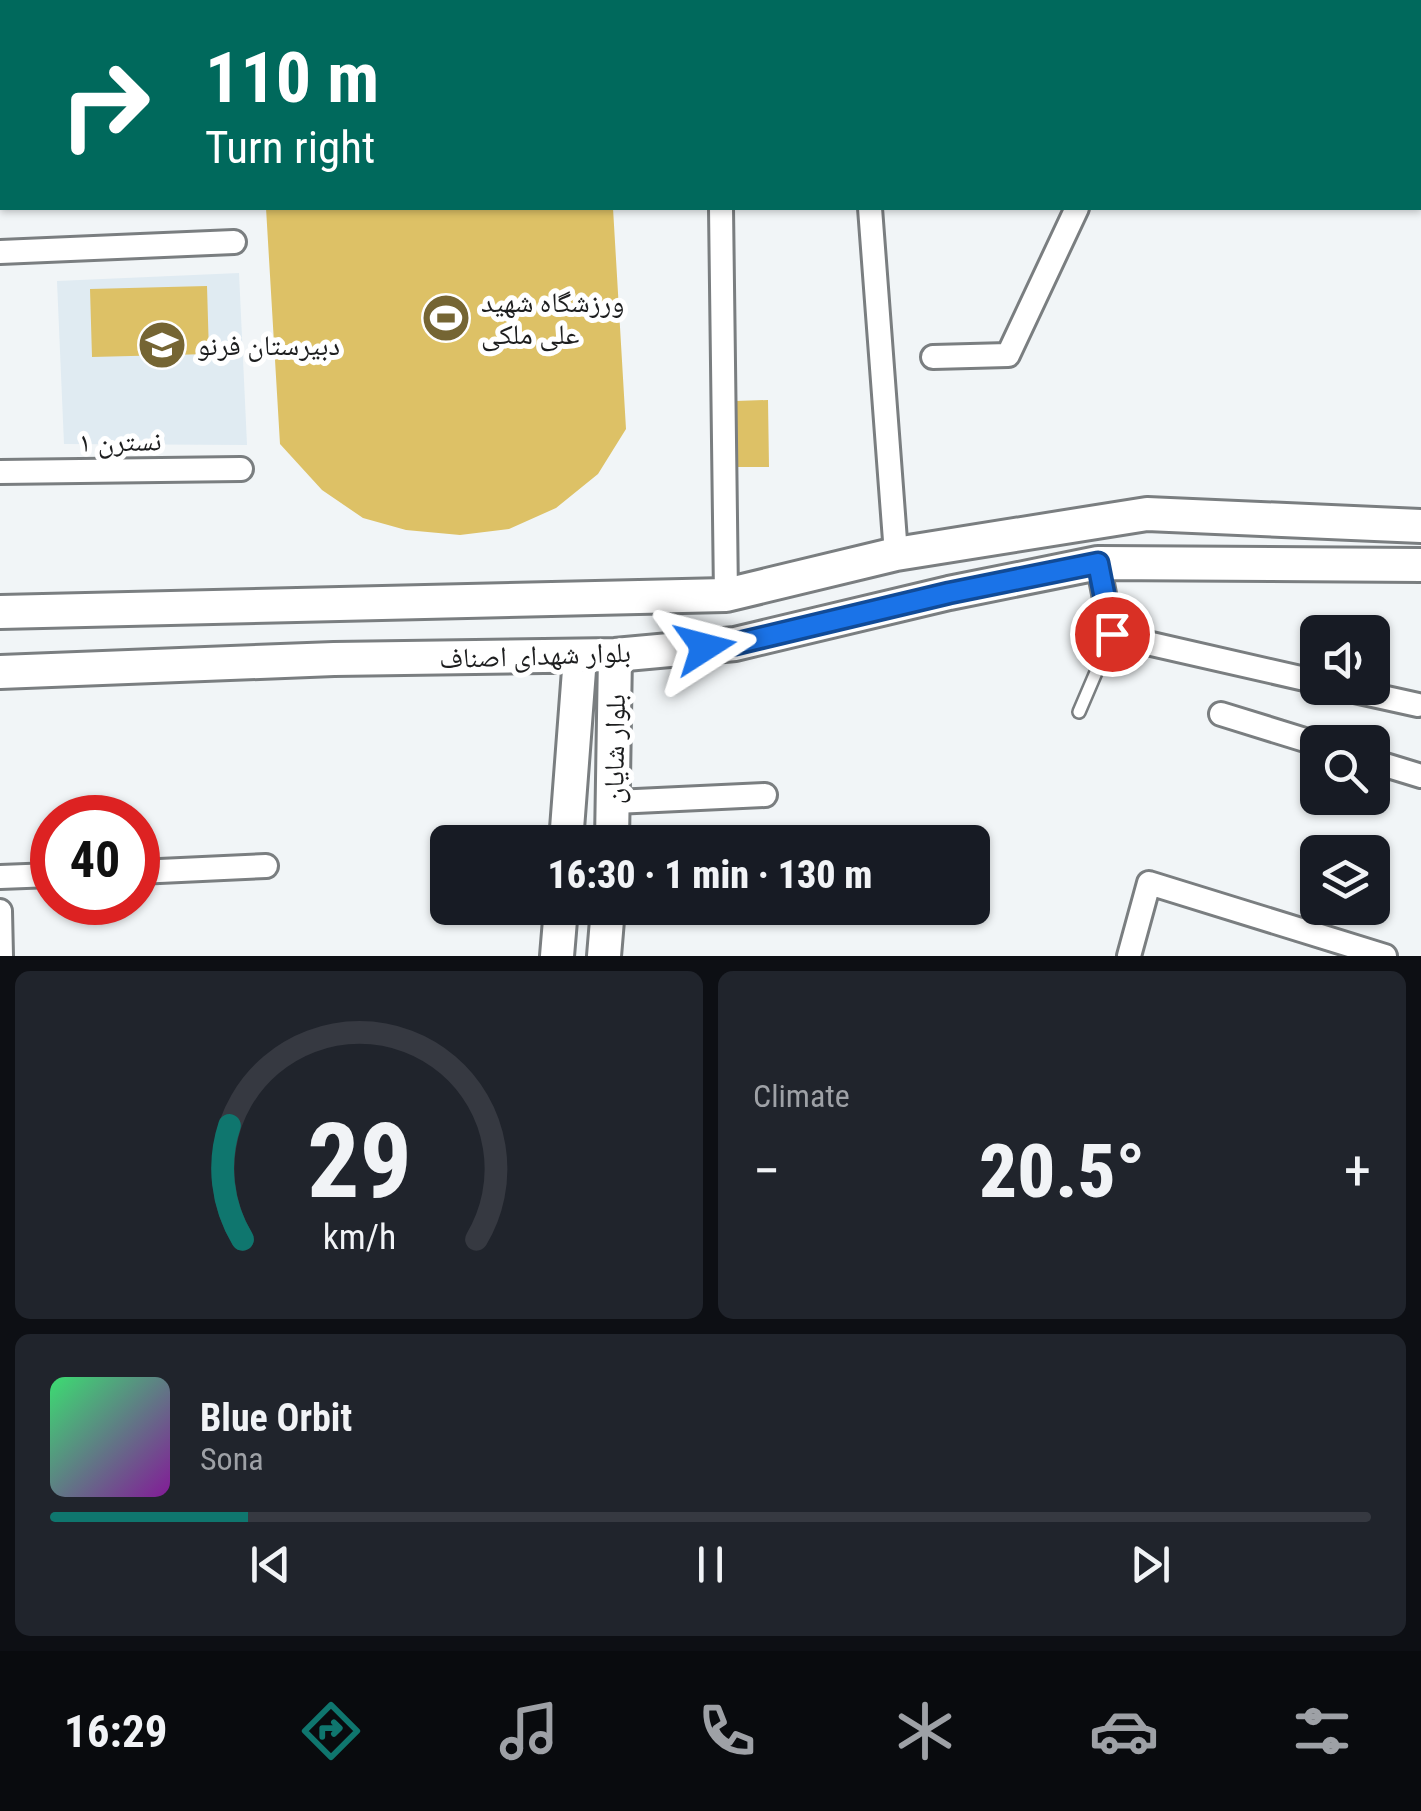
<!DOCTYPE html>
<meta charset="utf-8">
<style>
body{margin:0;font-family:"Roboto Condensed","Noto Naskh Arabic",sans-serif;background:#20242c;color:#f1f3f6;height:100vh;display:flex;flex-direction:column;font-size:38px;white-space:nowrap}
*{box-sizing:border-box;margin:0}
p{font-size:32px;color:#9ea1a6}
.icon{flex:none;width:55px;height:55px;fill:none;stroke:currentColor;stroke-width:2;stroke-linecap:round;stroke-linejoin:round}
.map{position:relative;height:956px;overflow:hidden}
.drawer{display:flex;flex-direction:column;gap:15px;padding:15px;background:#0d0f14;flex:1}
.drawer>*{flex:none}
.guide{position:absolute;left:0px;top:0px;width:1422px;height:210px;box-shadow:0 2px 8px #0004;background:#00695c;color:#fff;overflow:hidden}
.fabs{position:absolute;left:1300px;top:615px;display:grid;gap:20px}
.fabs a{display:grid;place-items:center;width:90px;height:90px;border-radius:15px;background:#171b24;box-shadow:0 2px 8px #0004;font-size:50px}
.speed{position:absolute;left:30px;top:795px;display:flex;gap:20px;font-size:50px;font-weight:700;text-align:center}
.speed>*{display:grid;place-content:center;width:130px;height:130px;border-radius:50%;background:#171b24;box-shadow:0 2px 8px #0004;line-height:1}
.speed .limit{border:15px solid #d22;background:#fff;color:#111}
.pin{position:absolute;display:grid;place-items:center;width:85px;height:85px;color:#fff;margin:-42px;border:5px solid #fff;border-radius:50%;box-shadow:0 2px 10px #0007}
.me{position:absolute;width:110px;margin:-55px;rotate:81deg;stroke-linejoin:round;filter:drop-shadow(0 0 8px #0008)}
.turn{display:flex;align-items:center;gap:35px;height:210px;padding:0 40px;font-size:45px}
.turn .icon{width:130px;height:130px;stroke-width:2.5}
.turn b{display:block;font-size:70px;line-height:85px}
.big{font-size:75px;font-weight:800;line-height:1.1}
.drawer .widget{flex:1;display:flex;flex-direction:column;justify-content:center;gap:15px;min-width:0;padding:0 35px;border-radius:15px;background:#20242c}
.drawer .dial{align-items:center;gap:0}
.dial svg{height:260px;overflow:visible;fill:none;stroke:#363941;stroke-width:7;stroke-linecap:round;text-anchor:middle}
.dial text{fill:#f1f3f6;stroke:none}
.song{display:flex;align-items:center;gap:30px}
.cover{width:120px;height:120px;border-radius:15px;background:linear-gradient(135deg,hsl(140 70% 55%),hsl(290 70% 35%))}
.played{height:10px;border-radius:5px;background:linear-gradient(90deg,#0f766e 15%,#363941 15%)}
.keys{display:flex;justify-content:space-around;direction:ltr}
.heat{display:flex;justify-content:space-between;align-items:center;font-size:55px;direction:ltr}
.drawer .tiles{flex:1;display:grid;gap:15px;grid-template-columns:1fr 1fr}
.widget:last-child{grid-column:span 2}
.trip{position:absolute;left:430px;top:825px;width:560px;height:100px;border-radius:15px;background:#171b24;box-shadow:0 2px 8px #0004;font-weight:800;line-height:100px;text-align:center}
.menu{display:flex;height:160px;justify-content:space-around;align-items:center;background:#090b0e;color:#9ea1a6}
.menu .icon{width:70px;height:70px}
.menu .selected{color:#0f766e}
.menu b{font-size:45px;color:#f1f3f6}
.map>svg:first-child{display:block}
.built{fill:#e0ebf2}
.green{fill:#ddc166}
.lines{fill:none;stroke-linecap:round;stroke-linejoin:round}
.lane-casing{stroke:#7a7e80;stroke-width:16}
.street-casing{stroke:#7a7e80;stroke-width:28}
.secondary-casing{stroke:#7a7e80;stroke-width:38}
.lane{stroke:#fff;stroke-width:11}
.street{stroke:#fff;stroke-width:22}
.secondary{stroke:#fff;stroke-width:32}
.route-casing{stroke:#114b97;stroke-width:25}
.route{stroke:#1a73e8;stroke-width:18}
.labels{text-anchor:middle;stroke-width:10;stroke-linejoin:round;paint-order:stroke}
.poi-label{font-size:28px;fill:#1d1e1f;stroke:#fff;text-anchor:start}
.street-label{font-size:28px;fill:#1d1e1f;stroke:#fff}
</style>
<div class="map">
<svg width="1421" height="956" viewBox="0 0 1421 956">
<rect width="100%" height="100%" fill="#f1f5f7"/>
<path class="built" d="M239 273 247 445 64 444 57 281Z"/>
<path class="green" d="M253 0H601V2H253Z
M266 208H613L626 429 598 474 556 508 509 529 460 535 406 530 363 518 322 490 280 444Z
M207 286 209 354 92 357 90 289Z
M768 400 769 467H735V401Z"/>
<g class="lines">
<g class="lane-casing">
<path id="lane" d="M1079 712 1112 635"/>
</g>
<g class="street-casing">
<path id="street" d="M855 0V2
M1172 2 1173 0
M0 43H2
M721 208 726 595
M870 208 896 554
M0 252 234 242
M933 357 1008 355 1077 208
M0 472 241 469
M1098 563 1112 635 1318 682
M1341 688 1418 705
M1221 714 1318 744
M1372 761 1421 776
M615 802 765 795
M138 872 266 866
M0 877 52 875
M0 911 1 956
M1129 956 1149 883 1385 956"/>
</g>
<g class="secondary-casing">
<path id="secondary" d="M0 612 726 595 896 554 1147 514 1421 526
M0 672 334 659 615 655 735 644 949 593 1098 563 1421 565
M566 842 580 657
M612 842 615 655
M557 956 561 908
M604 956 608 908"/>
</g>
<use href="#lane" class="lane"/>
<use href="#street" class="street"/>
<use href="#secondary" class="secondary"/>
</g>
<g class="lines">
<g class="route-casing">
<path id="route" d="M705 647 735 644 949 593 1098 563 1112 634"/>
</g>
<use href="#route" class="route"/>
</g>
<defs>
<g id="stadium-disc" transform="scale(2.5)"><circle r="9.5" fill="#756533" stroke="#fff"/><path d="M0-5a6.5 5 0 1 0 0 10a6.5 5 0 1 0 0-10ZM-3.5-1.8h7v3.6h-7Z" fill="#fff"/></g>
<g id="school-disc" transform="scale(2.5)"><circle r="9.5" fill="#756533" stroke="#fff"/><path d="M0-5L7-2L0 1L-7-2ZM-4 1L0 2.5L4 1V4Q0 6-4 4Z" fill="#fff"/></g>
</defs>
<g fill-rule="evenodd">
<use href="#stadium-disc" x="446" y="318"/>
<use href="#school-disc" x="162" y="345"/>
</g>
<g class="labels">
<g class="poi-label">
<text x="481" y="312">ورزشگاه شهید<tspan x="481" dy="32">علی ملکی</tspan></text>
<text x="197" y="355">دبیرستان فرنو</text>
</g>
<g class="street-label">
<text transform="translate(120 441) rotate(-1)" y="10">نسترن ۱</text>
<text transform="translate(535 655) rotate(-2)" y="10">بلوار شهدای اصناف</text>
<text transform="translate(614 749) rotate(-89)" y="10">بلوار شایان</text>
</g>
</g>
</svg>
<div class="fabs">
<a><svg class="icon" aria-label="sound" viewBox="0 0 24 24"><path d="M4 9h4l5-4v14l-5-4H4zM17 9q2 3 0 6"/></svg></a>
<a><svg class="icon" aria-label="search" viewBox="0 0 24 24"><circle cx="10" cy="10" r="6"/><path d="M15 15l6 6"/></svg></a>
<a><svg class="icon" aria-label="layers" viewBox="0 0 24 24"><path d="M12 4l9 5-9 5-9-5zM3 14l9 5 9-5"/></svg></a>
</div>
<div class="speed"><div class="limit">40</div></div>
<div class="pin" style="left:1112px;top:634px;background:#d93025"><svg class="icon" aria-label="arrive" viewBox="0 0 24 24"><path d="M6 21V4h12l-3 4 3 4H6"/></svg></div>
<svg class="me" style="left:705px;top:647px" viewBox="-20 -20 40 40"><path d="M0-17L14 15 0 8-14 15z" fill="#1a73e8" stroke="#fff" stroke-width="4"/></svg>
<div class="trip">16:30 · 1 min · 130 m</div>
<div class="guide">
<div class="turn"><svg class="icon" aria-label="right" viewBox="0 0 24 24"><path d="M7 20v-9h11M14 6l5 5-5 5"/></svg><div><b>110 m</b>Turn right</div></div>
</div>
</div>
<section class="drawer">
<div class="tiles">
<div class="widget dial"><svg viewBox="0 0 100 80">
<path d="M14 69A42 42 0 1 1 86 69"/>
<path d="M14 69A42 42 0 0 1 10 34" stroke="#0f766e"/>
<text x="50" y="56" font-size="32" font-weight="700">29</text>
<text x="50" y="72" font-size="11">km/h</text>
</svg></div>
<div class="widget"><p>Climate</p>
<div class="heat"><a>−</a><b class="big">20.5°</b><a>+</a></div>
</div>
<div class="widget">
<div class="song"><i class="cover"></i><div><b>Blue Orbit</b><p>Sona</p></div></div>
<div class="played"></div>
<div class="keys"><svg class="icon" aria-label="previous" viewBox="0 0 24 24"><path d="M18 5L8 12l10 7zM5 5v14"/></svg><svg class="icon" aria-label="pause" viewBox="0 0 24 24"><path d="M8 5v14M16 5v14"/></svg><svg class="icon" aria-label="next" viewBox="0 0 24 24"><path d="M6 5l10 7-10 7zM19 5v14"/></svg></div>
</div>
</div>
</section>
<nav class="menu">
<b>16:29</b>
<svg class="icon selected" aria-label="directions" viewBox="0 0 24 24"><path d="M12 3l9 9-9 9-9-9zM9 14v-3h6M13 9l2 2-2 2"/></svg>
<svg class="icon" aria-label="music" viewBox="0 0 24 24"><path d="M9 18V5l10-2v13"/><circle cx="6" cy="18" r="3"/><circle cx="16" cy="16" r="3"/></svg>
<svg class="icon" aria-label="phone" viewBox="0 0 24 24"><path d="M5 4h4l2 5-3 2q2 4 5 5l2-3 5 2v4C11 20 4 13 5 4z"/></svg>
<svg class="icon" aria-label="climate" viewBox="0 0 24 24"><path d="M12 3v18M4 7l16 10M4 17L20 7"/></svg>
<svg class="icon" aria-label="car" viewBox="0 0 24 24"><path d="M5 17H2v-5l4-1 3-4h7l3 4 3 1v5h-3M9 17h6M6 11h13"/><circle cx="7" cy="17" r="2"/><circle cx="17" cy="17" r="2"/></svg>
<svg class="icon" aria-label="filters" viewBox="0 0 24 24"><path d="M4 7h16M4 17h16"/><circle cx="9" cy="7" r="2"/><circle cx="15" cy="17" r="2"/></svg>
</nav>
